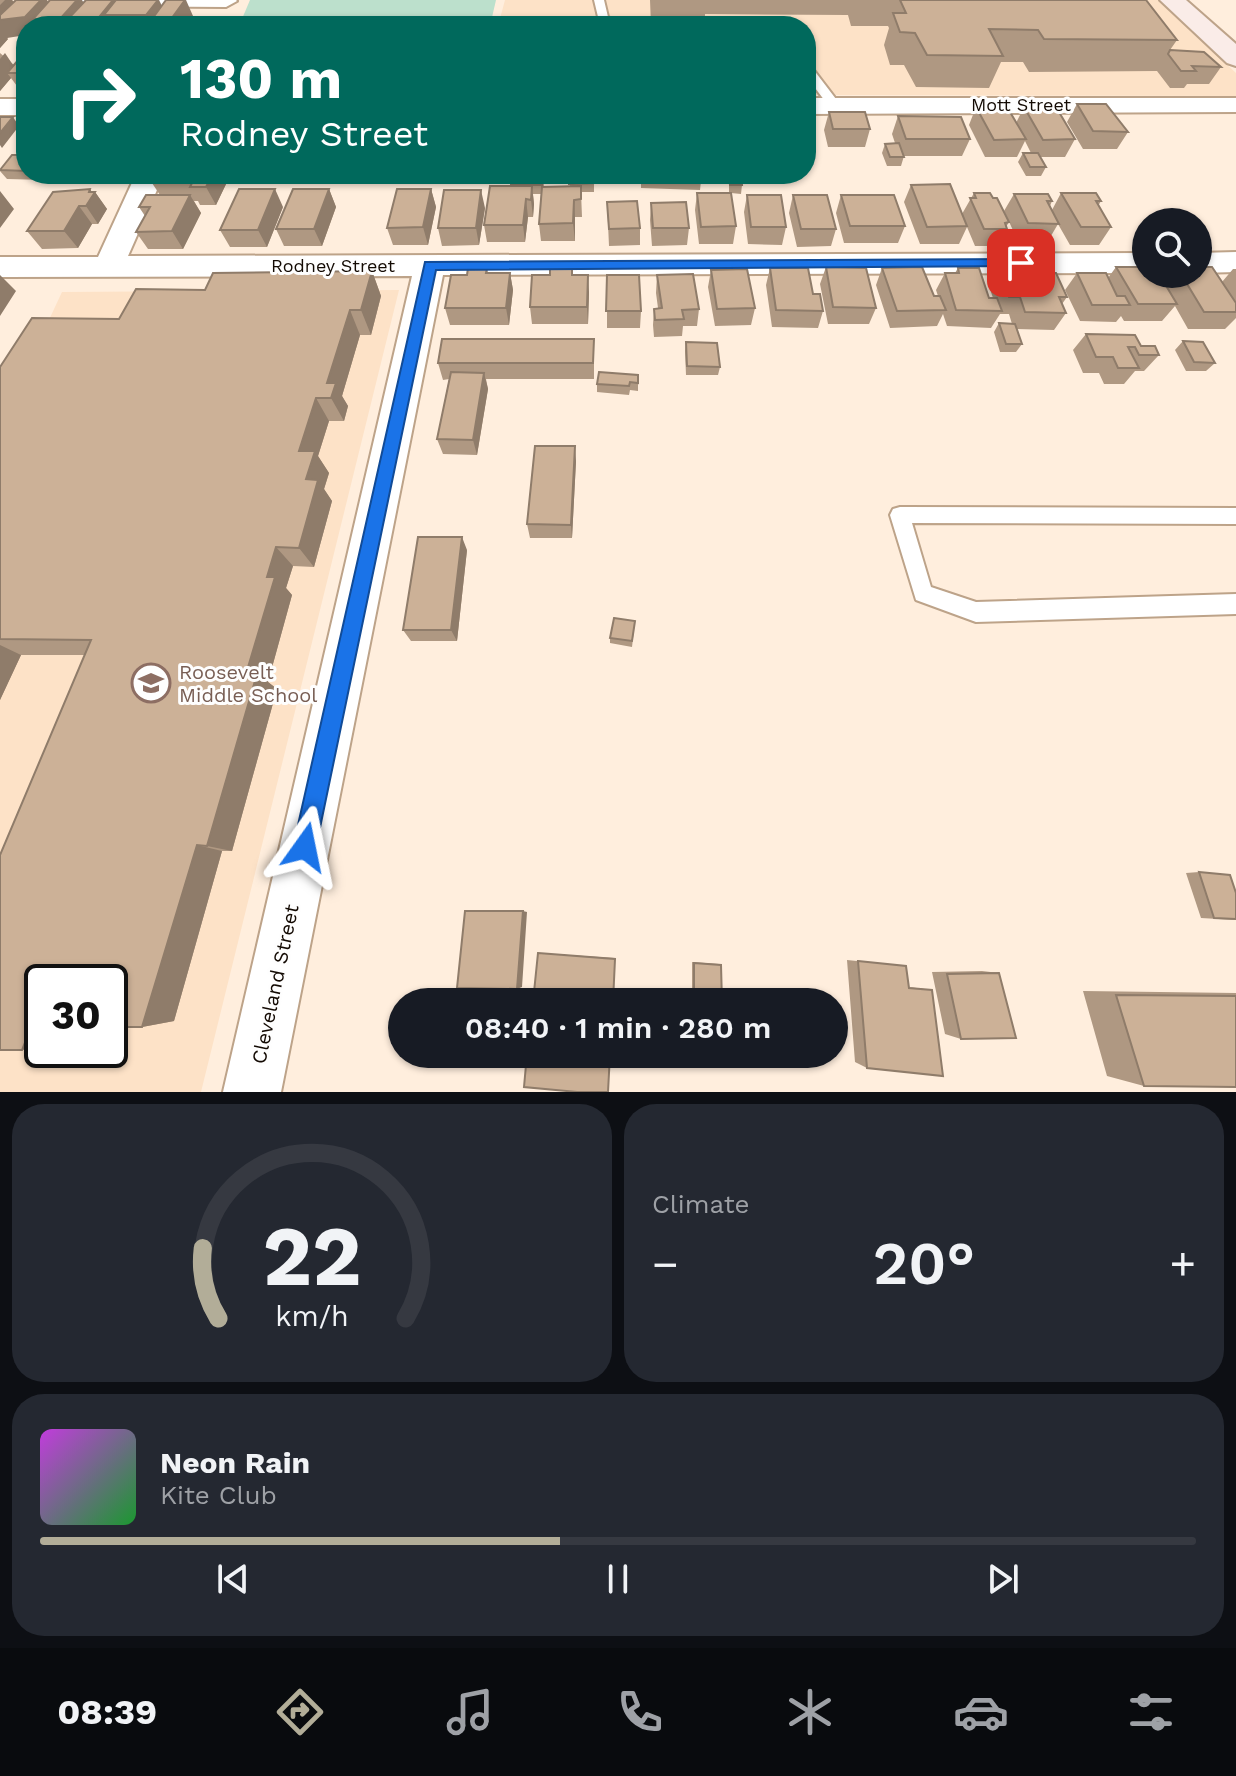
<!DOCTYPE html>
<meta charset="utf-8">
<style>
body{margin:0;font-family:"Work Sans",sans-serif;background:#242831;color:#f1f3f6;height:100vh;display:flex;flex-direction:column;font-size:30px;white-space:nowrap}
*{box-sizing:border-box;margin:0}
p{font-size:26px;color:#9ea1a6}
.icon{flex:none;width:44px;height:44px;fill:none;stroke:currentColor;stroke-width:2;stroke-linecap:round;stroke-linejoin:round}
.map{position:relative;height:1092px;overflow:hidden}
.drawer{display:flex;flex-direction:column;gap:12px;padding:12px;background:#0d0f14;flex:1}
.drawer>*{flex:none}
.top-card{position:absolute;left:16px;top:16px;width:800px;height:168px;border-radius:32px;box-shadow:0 2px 6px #0004;background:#00695c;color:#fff;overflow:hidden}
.fabs{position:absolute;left:1132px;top:208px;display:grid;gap:16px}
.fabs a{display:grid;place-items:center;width:80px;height:80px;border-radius:50%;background:#171b24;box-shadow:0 2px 6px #0004;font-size:40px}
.speed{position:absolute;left:24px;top:964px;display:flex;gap:16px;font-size:40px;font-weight:700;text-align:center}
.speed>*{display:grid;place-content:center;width:104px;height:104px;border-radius:50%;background:#171b24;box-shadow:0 2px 6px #0004;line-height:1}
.speed .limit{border:4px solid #111;border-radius:12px;background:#fff;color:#111}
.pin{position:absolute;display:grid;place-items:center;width:68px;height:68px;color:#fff;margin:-34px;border-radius:16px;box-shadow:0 4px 12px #0006}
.me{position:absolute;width:88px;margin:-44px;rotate:12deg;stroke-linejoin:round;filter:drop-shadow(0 0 6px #0008)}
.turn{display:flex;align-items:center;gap:28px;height:168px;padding:0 32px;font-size:36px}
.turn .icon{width:104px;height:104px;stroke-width:2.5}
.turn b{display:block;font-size:56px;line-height:68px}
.big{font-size:60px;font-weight:600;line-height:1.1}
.drawer .widget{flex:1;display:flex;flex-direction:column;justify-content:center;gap:12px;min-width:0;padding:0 28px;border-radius:32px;background:#242831}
.drawer .dial{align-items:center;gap:0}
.dial svg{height:208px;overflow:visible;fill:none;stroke:#363941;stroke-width:7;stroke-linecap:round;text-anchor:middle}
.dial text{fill:#f1f3f6;stroke:none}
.song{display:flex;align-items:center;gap:24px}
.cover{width:96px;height:96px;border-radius:12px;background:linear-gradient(135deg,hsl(290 70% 55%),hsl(130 70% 35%))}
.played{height:8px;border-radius:4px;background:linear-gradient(90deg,#b2ad98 45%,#363941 45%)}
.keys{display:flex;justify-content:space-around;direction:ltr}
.heat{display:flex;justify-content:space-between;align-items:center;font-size:44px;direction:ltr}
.drawer .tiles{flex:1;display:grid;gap:12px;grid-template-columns:1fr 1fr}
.widget:last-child{grid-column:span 2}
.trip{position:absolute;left:388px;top:988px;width:460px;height:80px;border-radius:40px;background:#171b24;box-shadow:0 2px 6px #0004;font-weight:600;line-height:80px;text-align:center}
.dock{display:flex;height:128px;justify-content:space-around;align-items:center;background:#090b0e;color:#9ea1a6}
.dock .icon{width:56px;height:56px}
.dock .selected{color:#b2ad98}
.dock b{font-size:36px;color:#f1f3f6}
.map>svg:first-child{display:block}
.built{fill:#fde2c7;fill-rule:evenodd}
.green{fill:#bce0cc}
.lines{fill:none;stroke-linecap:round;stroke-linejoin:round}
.lane-casing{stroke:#bda389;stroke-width:4}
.street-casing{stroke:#bda389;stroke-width:4}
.secondary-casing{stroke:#bda389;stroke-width:4}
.lane{fill:#fff;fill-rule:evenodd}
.street{fill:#fff;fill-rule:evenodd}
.secondary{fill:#faece8;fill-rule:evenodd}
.wall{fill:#af9882}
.shaded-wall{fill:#8f7c6a}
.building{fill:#ccb197;stroke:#8f7c6a;stroke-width:2}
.route{fill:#1a73e8;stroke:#114b97;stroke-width:2}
.labels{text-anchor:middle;stroke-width:6;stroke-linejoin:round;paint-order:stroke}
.far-street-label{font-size:18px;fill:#130a03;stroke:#fefefe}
.education-label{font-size:20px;fill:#785e54;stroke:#fefefe;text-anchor:start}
.street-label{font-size:20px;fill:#130a03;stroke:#fefefe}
</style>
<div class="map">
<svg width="1236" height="1092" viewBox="0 0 1236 1092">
<rect width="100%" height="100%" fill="#fed"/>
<path class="built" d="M505 0H1158L1236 73V96L806 95V26H498Z
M399 290 201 1092H0V384H19L62 292ZM42 982H110V1050H42Z"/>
<path class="green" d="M250 0H496L490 26H239Z"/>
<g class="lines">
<g class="lane-casing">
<path id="lane" d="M594 0H604L608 17 629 26H612L599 21Z
M806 64 810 65 839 103V109H831L806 76Z
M900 507 1236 508V524L912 523 931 587 976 602 1236 594V614L976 622 916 600 890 515 893 509Z"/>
</g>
<g class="street-casing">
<path id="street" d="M72 0H236L237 1 226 7 83 6Z
M806 98H1236V112L806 114Z
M0 99H26V115H0Z
M136 174H164L128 256 1146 253V273L443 275 281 1092H223L412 276 0 277V257H98Z
M1236 252V272L1198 273V253Z"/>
</g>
<g class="secondary-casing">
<path id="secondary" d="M1160 0H1186L1236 44V66L1227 63Z"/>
</g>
<use href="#lane" class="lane"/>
<use href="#street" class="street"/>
<use href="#secondary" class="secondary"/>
</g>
<path class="wall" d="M0 0H12L14 2 83 3 162 6 193 16 186 26H26L7 38 8 39 0 48Z
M650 0H1146L1177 40 1170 50 1221 67 1209 84H1187L1184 88H1170L1157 71 1029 72 1023 62H1001L989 88 916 87 904 65H890L884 45 889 28 888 26H851L848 15 705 14V20L686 19V25H651Z
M26 51V90H20L11 78 0 91V53L14 65Z
M1077 104 1128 132 1117 149H1083L1067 122Z
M976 107 1016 123 1024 107 1075 139 1065 157H1040L1046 167 1041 176H1026L1018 162 1023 153H1031L1025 141 1017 157H985L969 125Z
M829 112 870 129 865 147H828L824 130Z
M898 116 970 139 962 156H904L901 166H887L882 153 885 144 895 143 892 134Z
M26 155V174H50L45 180 7 179 0 171V170Z
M392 174H418L416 178H393Z
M543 174 544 187H570L569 174 594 183V192H581L582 217H575V241H541L539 224 541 194H533L534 204 533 217H528L525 242H487L484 225 511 186Z
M641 174 701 181 700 190 641 188Z
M729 174 742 185 741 194 731 193 736 226 733 244H699L695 210 697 193H729Z
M227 182 216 205H200L198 201H194L201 213 183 249H148L136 232 145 216 139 207 160 195 152 183Z
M911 185 962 214 974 193 993 198 1009 222 1006 227 1007 229 998 246H975L967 227 959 244H920L904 202Z
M329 189 336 207 322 246H284L276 229Z
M431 189 436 207 428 245H393L387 228Z
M92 192H95L107 209 98 224H92L78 248 42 249 27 231Z
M1061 193 1101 201 1098 206 1111 227 1099 245H1070L1058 224 1048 241H1018L1004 211 1014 194 1052 201 1050 206 1052 210Z
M747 195 786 227 782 245 748 244 744 212Z
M793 195 836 229 831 246 797 247 789 213Z
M841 195 905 226 898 243H844L836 213Z
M607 202 640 228V245L609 246Z
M651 203 689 228 687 245 652 246 650 220Z
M283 207 267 247H230L220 230Z
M485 208 479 245 442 246 438 228Z
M1006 266 1047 273 1067 297 1062 304 1066 313 1054 330 1016 329 1022 344 1016 352H1000L994 332 999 323 1012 324 1009 314H1000L991 328 947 326 943 314 937 326 890 328 876 285 882 268 934 296H938L936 290 945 273H955L958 268 989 298H993L990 289 999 272H1002Z
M826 267 876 308 869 324H828L820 284Z
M1116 267 1163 281 1170 274H1198L1222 282 1233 269H1236V318L1225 329H1188L1175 306 1162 321H1124L1121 316 1116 322 1080 321 1065 290 1077 273 1108 278Z
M487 268 488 273H510L513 290 509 325H450L445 308 467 275Z
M770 268 813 294 823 311 818 328 772 327 766 285Z
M711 270 755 308 751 325 715 326 708 287Z
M372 271 381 296 371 335H360L342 396 348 406 344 421H329L318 456 329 473 324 489 332 501 314 567 293 566 286 588 292 595 268 682 277 689 232 851H222L174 1021 142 1027 110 982 84 655H21L0 700V367L119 319 205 290Z
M607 275 641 311 640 328H607Z
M657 275 699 309 697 326H683L682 336 654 337 653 325 654 309 658 308 656 293Z
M589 292 588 324H532L530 307Z
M1086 334 1141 346 1159 355 1144 371H1135L1124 384H1104L1099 373H1083L1073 350Z
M594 339V379H486L488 389 477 455 443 454 437 439 449 379 443 380 438 363Z
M1183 341 1215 363 1206 371H1186L1175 350Z
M686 342 720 367 718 375H686L685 351Z
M638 375V391L630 390 629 395 597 392V384Z
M576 461 572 538H530L527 524Z
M467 550 457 641H411L403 630Z
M635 621 632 647 610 643V638Z
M1199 872 1236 893V920L1201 918 1186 873Z
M538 953 615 958 613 1002Z
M847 960 906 966 909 987 932 990 867 1068 855 1062Z
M692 962 719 964 722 1002H692Z
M982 971 999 973 961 1039 945 1034 932 972Z
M1083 991 1236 993V1087L1144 1086 1107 1076Z"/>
<path class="shaded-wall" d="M5 0H12L20 12 41 0H47L55 14 33 19 37 26H26V35L7 38 8 39 0 48V5Z
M77 0H82L90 14 66 21 69 26H64L60 19Z
M113 0H118L104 15 111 26H99L96 21Z
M158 0H159L167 16 152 26 146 15Z
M185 0H186L193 16 186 26H166Z
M5 53 17 71 7 73 11 78 0 91V59Z
M13 117 19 126 2 148 0 145V133Z
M40 174H50L45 180Z
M213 174H222L227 182 216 205 206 187Z
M532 186 534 204 533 217 531 200Z
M90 189 93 194 95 192 107 209 98 224 86 206Z
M275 189 283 207 267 247 258 230Z
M329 189 336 207 322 246 314 229Z
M431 189 436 207 428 245 423 227Z
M481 190 485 208 479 245 476 228Z
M0 191 14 209 0 228Z
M190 195 201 213 183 249 172 231Z
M526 199 528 217 525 242 523 225Z
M574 200 575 217V241L573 223Z
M79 206 92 224 78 248 64 231Z
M372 271 381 296 371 335 361 310Z
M510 273 513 290 509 325 506 308Z
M0 275 16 291 0 316Z
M588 275 589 292 588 324 587 307Z
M350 310 360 335 342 396 348 406 344 421 331 398 327 383Z
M484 373 488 389 477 455 473 440Z
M316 398 329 421 318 456 329 473 324 489 332 501 314 567 299 548 306 479 299 451Z
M575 446 576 461 572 538 571 525Z
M462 537 467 550 457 641 451 630Z
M276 547 293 566 286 588 292 595 268 682 277 689 232 851 207 846 267 577Z
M0 645 21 655 0 700Z
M197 845 222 851 174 1021 142 1027Z
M523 911 527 912 522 987 517 989Z
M42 1023V1047L22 1050 32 1025Z"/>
<path class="building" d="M16 0H41L25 17 0 20V15Z
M50 0H77L60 19H33Z
M86 0H113L96 21H66Z
M116 0H158L146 15H104Z
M166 0H185L166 26H147Z
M900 0H1146L1177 40 1044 39 1038 30 989 29 1003 56 927 55 915 33 900 32 893 13H906Z
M1170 50 1204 52 1221 67 1192 66 1196 71H1181L1168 54Z
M26 51V73H7Z
M1077 104H1106L1128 132 1093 131Z
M976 107H1007L1026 139 994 140Z
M1024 107H1056L1075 139 1043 140Z
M829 112H865L870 129H833Z
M898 116 961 117 970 139H906Z
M0 117H13L0 133Z
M899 143 904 157H890L885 144Z
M1023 153H1038L1046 167H1030Z
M12 155H26V171L0 170Z
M158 174H213L206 187H190L192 183H152Z
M512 174H543L542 185H511Z
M569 174H593L594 183 569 184Z
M641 174H701V181L641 179Z
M729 174H741L742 185H730Z
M950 184 967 226 927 227 911 185Z
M490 186H532L531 200 526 199 523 225H484Z
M581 186V199L574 200 573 223 539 224 542 187Z
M90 189 89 192H95L86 206H79L64 231H27L53 192Z
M239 189H275L258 230H220Z
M293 189H329L314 229H276Z
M397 189H431L423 227 387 228Z
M444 190H481L476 228H438Z
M697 193H731L736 226 701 227Z
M974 193H990L993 198H997L1009 222 1005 223 1007 229H984L970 198H976Z
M1061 193H1096L1101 201H1096L1111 227H1081Z
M1014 194H1048L1052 201H1047L1059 224 1028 223Z
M146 195H190L172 231 136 232 150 207H139Z
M747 195H781L786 227H751Z
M793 195H827L836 229H801Z
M841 195H894L905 226H850Z
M637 201 640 228 609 229 607 202Z
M686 202 689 228H653L651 203Z
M1006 266H1044L1047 273H1056L1067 297H1059L1066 313 1025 312 1020 297H1009L999 272H1008Z
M826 267 866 268 876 308 833 307Z
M922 267 934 296H940L946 310 897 311 882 268Z
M1116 267H1146V274H1159L1177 304H1138Z
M1198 267H1212L1236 303V312H1204L1181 274H1198Z
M468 268H487L486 273H510L506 308H445L451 275H467Z
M770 268H808L813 294H820L823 311 776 310Z
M958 268H979L989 298H997L1002 311 956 310 945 273H959Z
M550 269H572V275H588L587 307H530L532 275H550Z
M747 269 755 308 717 309 711 270Z
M372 271 361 310H350L327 383H336L331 398H316L299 451H315L306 479 318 480 299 548 276 547 267 577H275L246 674H257L207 846 197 845 142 1027H110V982H42V1025H32L22 1050H0V855L91 640 0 639V367L32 318 119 319 136 289 205 290 213 273Z
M1077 273H1106L1117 296H1125L1130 305H1092Z
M693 274 699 309 682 310 684 319 655 320 654 309 662 308 657 275Z
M607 275H639L641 311H606Z
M999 323 1015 324 1022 344H1006Z
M1086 334 1135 335 1141 346H1155L1159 355H1139L1135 347H1128L1139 368H1118L1113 357H1096Z
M442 339H594L593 363H438Z
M1183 341 1203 342 1215 363 1194 362Z
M686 342 717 343 720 367 687 366Z
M451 372 484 373 473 440 437 439Z
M599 372 638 375V383L630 382 629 386 597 384Z
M535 446H575L571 525 527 524Z
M418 537H462L451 630H403Z
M614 618 635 621 632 641 610 638Z
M1199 872 1230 875 1236 893V919L1214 918Z
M465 911H523L517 989 457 988Z
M538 953 615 959 613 1002H533Z
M858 961 906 966 909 988 932 990 943 1076 867 1068Z
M694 963 721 965 722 1002H694Z
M999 973 1016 1038 961 1039 947 974Z
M1116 995 1236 996V1087L1144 1086Z
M527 1054H610L608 1092H577L524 1087Z"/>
<path class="route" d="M1021 259 1026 260V266L436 270 316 847 313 855 305 858 297 855 293 847 425 262Z"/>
<defs>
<g id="school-ring" transform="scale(2)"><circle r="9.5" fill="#fefefe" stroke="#8d6e63" stroke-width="1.5"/><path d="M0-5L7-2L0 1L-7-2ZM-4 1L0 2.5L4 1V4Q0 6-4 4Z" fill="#8d6e63"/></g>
</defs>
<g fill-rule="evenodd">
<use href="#school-ring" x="151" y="683"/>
</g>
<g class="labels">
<g class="far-street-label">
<text x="1021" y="111">Mott Street</text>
<text x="333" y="272">Rodney Street</text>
</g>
<g class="education-label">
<text x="179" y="679">Roosevelt<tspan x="179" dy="23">Middle School</tspan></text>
</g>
<g class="street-label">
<text transform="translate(275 984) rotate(-78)" y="7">Cleveland Street</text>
</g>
</g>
</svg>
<div class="fabs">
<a><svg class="icon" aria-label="search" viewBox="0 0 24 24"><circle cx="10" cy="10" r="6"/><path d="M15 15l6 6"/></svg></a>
</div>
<div class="speed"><div class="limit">30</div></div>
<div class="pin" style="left:1021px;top:263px;background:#d93025"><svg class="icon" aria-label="arrive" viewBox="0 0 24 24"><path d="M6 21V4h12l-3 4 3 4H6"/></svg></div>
<svg class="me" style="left:305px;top:847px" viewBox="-20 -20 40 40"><path d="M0-17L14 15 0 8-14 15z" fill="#1a73e8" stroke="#fff" stroke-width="4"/></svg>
<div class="trip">08:40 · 1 min · 280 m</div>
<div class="top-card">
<div class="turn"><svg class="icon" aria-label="right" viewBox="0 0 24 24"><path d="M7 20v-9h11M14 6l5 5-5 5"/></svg><div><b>130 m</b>Rodney Street</div></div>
</div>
</div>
<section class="drawer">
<div class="tiles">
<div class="widget dial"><svg viewBox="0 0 100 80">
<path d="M14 69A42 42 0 1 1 86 69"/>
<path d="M14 69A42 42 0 0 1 8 42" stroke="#b2ad98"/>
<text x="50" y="56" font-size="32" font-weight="700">22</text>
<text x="50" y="72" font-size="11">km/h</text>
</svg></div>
<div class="widget"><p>Climate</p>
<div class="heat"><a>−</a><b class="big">20°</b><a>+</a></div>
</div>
<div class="widget">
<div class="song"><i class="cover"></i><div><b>Neon Rain</b><p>Kite Club</p></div></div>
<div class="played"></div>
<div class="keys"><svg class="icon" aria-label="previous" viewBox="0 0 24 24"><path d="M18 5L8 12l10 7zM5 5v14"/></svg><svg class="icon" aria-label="pause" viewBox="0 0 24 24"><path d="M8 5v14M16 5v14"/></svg><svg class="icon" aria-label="next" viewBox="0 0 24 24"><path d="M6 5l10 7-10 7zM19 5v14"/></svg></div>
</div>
</div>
</section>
<nav class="dock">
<b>08:39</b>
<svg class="icon selected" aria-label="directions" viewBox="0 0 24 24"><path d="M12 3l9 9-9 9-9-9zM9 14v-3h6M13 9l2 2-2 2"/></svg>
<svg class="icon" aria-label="music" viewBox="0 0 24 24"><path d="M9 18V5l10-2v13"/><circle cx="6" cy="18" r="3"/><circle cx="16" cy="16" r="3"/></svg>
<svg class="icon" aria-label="phone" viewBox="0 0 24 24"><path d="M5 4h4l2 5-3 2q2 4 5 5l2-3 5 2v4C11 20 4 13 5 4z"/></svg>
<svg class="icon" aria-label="climate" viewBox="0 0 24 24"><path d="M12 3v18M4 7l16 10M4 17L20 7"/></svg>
<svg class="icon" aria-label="car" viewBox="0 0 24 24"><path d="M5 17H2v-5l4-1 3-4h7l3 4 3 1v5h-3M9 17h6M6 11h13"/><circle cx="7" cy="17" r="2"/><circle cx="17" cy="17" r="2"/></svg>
<svg class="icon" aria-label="filters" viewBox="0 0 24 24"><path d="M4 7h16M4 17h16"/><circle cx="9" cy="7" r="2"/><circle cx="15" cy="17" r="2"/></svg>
</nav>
